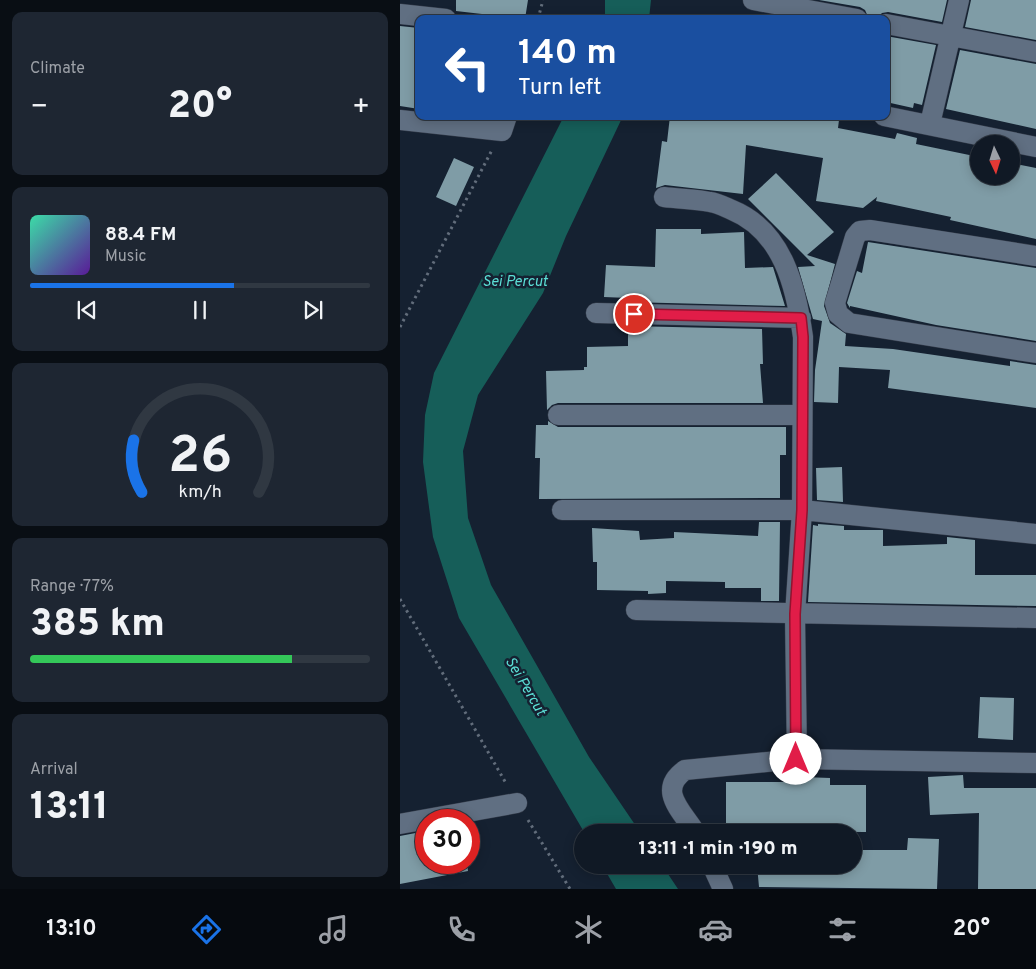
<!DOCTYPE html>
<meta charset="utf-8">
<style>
body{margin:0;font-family:Overpass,sans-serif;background:#1e2632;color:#f1f3f6;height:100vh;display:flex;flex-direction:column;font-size:19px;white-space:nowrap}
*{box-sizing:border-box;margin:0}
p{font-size:16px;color:#9ca0a7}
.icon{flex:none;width:28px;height:28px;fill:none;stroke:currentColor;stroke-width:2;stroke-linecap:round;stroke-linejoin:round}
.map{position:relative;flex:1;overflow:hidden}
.panel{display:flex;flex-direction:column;gap:12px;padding:12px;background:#090e14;width:400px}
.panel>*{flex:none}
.banner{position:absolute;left:15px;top:15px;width:475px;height:105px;border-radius:10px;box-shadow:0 2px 12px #0003,0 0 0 1px #303842;background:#1a4fa0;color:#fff;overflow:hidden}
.needle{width:32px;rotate:176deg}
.fabs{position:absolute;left:570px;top:135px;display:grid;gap:10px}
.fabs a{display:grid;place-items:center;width:50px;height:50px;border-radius:50%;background:#101925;box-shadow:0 2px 12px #0003,0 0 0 1px #303842;font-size:25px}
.speed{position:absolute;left:15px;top:809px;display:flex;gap:10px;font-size:25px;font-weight:700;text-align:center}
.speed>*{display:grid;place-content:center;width:65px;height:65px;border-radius:50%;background:#101925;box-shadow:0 2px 12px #0003,0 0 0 1px #303842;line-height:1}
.speed .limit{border:8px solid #d22;background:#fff;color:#111}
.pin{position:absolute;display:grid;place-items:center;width:42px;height:42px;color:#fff;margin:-21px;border:2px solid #fff;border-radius:50%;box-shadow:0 1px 5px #0007}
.me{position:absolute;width:55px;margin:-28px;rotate:0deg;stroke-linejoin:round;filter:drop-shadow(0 0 4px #0008)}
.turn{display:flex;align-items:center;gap:18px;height:105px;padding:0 20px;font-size:22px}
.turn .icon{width:65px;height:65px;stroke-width:2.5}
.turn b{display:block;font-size:35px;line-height:42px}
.big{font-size:38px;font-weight:800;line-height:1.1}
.panel .card{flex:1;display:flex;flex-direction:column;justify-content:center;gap:8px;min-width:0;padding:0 18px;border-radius:10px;background:#1e2632}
.panel .dial{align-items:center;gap:0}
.dial svg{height:130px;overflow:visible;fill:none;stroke:#303842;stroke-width:7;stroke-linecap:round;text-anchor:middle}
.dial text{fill:#f1f3f6;stroke:none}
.song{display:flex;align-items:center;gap:15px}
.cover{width:60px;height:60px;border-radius:8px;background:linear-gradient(135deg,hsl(160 70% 55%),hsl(270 70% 35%))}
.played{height:5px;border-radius:2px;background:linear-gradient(90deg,#1a73e8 60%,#303842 60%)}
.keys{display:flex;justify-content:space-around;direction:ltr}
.heat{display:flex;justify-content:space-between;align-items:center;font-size:28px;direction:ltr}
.charge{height:8px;border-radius:4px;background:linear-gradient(90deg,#34c759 77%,#303842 0)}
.trip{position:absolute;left:174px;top:824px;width:288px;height:50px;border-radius:25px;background:#101925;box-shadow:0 2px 12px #0003,0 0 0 1px #303842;font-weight:800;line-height:50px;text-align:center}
.dock{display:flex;height:80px;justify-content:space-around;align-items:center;background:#060a0f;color:#9ca0a7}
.dock .icon{width:35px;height:35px}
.dock .current{color:#1a73e8}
.dock b{font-size:22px;color:#f1f3f6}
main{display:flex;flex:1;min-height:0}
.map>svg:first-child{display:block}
.water{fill:#165e59}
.building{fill:#7f9ca6}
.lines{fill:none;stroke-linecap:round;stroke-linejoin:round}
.minor-casing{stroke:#353d4b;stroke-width:21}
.path{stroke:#626d7b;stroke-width:3;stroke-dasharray:2.5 4;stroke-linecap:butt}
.minor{stroke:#606f82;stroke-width:20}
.route-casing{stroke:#92132f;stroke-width:12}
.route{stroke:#e11d48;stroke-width:9}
.labels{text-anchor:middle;stroke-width:5;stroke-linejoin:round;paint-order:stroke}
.water-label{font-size:15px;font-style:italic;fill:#5bded5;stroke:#152131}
</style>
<main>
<section class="panel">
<div class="card"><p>Climate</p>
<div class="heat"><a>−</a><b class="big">20°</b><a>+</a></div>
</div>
<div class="card">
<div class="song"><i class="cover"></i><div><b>88.4 FM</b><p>Music</p></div></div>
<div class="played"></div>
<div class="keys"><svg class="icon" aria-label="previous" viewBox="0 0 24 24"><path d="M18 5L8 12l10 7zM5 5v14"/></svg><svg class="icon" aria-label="pause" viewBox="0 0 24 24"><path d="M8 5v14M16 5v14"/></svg><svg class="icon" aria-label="next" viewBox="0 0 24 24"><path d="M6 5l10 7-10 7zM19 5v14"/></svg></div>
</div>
<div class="card dial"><svg viewBox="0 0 100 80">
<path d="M14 69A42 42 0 1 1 86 69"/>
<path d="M14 69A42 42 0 0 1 9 37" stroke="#1a73e8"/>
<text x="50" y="56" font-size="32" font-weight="700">26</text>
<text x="50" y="72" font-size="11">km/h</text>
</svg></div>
<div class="card"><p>Range · 77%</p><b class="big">385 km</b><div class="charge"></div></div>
<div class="card"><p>Arrival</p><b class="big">13:11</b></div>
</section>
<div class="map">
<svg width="636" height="889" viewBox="0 0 636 889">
<rect width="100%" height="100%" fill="#152131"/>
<path class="water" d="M205 0H251L249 19H205Z
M164 116H223L166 236 143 293 78 395 63 451 68 518 91 585 189 757 240 832H184L59 618 33 537 23 462 25 415 34 373Z
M202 865H262L278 889H216Z"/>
<path class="building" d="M56 0H128L125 19 56 11Z
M419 0H547L542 22 488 12 482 13 476 19H469L465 10 460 7Z
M571 0H636V40L565 27Z
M0 26 19 28V109L0 106Z
M486 36 536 45 522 105 514 103 513 108 486 102Z
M560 50 636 64V129L546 109Z
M270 116H419L439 120 438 128 495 139 497 133 517 138 516 144 579 157V176H611V163L636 168V239L550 220 551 217 476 201 477 197 463 208 416 201 423 158 346 145 343 194 265 185 256 188 262 141 267 142Z
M54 158 74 167 56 206 36 197Z
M376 173 434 232 407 255 435 264 424 306 430 323 446 334 445 346 493 349 610 366V361L636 365V408L488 388 490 370 439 367 438 403 414 402 415 370 422 321 413 319 398 267 415 266 348 199Z
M256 229H301V234L344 232 345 268 373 267 385 306 228 302V298L204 297 206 265 255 267Z
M468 242 636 268V341L536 325 450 306V308L447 303 457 271 462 273Z
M228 326 362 329 363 364H360L363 403H158L152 405 147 410 146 371 184 370V367H187V347L228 346Z
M148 421 158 427H386V455H380V498L139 499 140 458H135L136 425H148Z
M442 467 443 502 417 500 416 468Z
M359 522H380L379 601H361V588H325V582L266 581V593L248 594V591L197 590V562H193L192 528 239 531 240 540 274 538V532L358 536Z
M418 524 444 526V530H483V546L547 544V537L575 540V575H636V606L408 602 413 525 418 526Z
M580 697 614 698 613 740 578 738Z
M563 775 564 788H636V889H578L579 813 530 815 528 777Z
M404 777 430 778V785H466V832L326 831V782H403Z
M26 831V862H67L68 871 0 884V836Z
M508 838 539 839 537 889 359 887 357 865H452V850H507Z"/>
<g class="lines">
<g class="minor-casing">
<path id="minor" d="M353 0 457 19
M0 14 46 19
M486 24 636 52
M484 116 636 147
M0 120 102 131 107 116
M530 124 559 0
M264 197C280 199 295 199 310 202 318 203 325 207 332 210 383 231 396 287 403 337L402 510 395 615 397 759
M636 256 470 230 460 231 455 237 435 303 438 314 449 323 636 353
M196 313 401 318
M158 415H402
M162 510H402L636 534
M236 610 636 618
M0 824 117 803
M295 832C281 810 257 790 285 770L397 759 636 763
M312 865 323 889"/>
</g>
<path class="path" d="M138 19 143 0
M0 327 92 150
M0 599 107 785
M128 820 170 889"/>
<use href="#minor" class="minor"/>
</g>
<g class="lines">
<g class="route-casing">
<path id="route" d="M234 314 401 318 403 337 402 510 395 614 396 759"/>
</g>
<use href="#route" class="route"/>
</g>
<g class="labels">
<g class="water-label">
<text x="115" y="286">Sei Percut</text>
<text transform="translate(126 686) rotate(59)" y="5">Sei Percut</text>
</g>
</g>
</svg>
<div class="fabs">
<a><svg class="needle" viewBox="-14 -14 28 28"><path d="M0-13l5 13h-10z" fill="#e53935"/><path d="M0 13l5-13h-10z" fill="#9ca0a7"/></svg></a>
</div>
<div class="speed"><div class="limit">30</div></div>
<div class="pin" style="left:234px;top:314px;background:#d93025"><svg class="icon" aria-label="arrive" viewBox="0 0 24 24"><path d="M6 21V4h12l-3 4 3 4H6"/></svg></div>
<svg class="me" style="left:396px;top:759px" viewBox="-20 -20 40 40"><circle r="19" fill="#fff"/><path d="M0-13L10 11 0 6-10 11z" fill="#e11d48"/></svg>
<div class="trip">13:11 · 1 min · 190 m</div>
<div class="banner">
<div class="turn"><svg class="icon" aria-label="left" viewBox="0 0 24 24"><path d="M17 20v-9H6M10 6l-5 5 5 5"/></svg><div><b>140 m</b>Turn left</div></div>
</div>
</div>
</main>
<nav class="dock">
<b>13:10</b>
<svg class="icon current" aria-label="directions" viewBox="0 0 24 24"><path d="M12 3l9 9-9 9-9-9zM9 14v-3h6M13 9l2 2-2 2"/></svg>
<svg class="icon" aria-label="music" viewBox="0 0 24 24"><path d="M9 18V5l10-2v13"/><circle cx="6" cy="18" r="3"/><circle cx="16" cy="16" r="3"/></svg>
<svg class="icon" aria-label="phone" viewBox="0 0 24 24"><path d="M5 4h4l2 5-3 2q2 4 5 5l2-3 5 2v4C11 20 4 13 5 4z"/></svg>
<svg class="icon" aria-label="climate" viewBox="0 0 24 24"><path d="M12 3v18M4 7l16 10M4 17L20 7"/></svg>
<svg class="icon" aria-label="car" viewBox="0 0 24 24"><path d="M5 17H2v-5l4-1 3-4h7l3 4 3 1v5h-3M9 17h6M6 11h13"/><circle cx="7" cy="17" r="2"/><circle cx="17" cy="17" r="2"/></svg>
<svg class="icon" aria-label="filters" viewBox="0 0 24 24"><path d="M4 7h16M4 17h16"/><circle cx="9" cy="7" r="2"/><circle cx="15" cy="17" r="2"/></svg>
<b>20°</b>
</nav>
